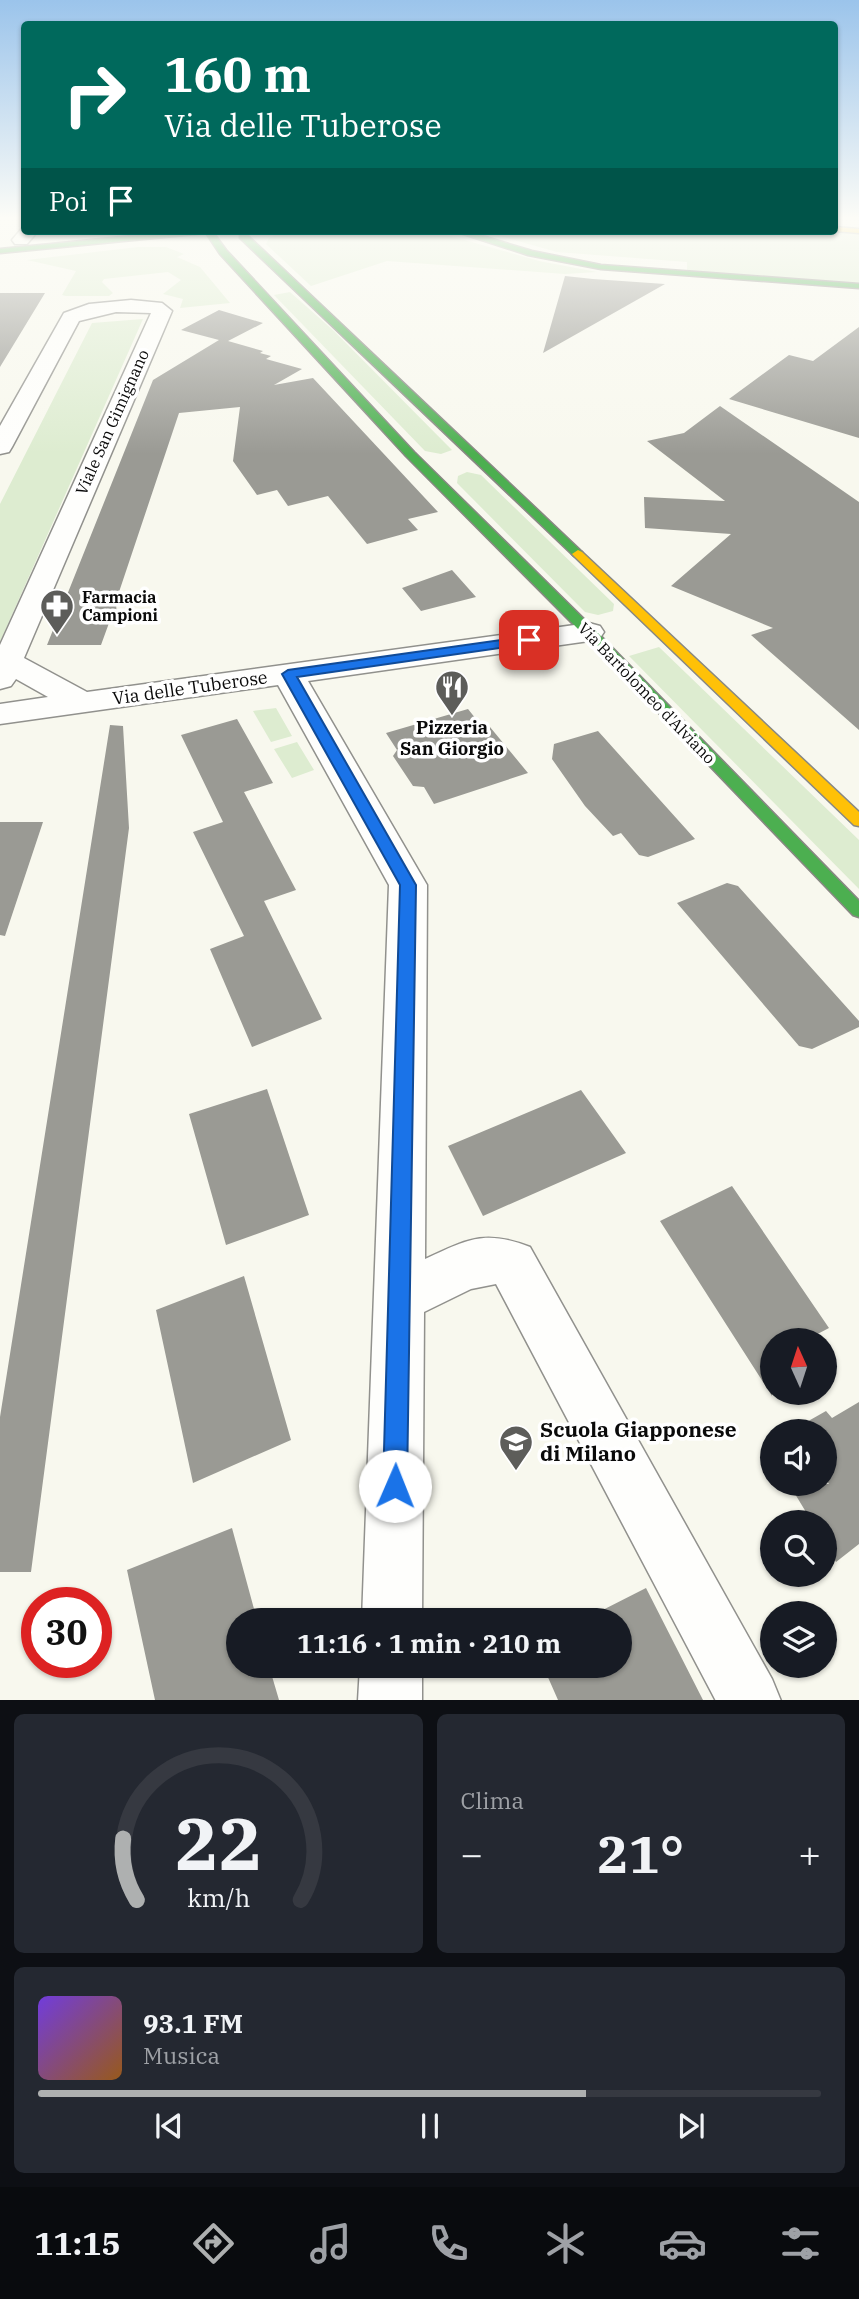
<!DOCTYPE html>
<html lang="it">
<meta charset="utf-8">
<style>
body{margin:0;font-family:"IBM Plex Serif",serif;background:#242831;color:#f1f3f6;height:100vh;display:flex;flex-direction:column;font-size:26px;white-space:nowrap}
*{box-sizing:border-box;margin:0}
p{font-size:23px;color:#9ea1a6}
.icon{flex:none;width:38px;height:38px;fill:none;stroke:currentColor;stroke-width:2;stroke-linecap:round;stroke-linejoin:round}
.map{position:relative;height:1700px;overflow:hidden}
.drawer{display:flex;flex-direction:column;gap:14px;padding:14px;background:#0d0f14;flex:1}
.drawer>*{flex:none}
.guide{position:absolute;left:21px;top:21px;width:817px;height:214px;border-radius:7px;box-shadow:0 2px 5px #0004;background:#00695c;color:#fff;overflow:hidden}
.needle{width:46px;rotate:357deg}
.controls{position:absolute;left:760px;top:1328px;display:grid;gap:14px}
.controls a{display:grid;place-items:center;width:77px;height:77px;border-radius:50%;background:#171b24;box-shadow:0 2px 5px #0004;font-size:35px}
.speed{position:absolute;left:21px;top:1587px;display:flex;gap:14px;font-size:35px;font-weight:700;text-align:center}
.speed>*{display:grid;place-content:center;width:91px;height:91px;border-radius:50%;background:#171b24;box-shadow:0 2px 5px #0004;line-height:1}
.speed .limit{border:10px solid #d22;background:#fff;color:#111}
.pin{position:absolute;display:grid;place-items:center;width:60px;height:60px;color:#fff;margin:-30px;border-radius:14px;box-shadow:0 4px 10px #0006}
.me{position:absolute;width:77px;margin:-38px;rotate:1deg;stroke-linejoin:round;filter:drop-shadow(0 0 5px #0008)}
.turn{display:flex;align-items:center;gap:24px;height:147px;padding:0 28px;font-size:32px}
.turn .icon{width:91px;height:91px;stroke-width:2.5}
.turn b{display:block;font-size:49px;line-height:60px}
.then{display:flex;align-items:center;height:66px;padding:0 28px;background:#0003;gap:14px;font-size:26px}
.big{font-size:52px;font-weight:800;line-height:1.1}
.drawer .tile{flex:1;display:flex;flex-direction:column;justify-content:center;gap:10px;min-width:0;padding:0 24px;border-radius:10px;background:#242831}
.drawer .dial{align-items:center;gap:0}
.dial svg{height:182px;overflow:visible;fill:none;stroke:#363941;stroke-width:7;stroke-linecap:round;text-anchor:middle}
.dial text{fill:#f1f3f6;stroke:none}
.song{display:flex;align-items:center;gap:21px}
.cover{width:84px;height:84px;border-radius:10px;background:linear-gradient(135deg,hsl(260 70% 55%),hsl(30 70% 35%))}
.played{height:7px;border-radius:4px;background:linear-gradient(90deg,#aeb0b0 70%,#363941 70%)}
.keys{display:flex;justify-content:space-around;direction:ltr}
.heat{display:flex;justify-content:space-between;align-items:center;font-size:38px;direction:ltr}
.drawer .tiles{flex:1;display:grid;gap:14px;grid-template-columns:1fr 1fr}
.tile:last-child{grid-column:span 2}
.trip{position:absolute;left:226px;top:1608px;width:406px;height:70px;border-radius:35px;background:#171b24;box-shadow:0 2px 5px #0004;font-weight:800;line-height:70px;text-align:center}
.menu{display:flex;height:112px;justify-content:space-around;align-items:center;background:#090b0e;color:#9ea1a6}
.menu .icon{width:49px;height:49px}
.menu .current{color:#aeb0b0}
.menu b{font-size:32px;color:#f1f3f6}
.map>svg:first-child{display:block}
.green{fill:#ddecd0}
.building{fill:#9a9a94}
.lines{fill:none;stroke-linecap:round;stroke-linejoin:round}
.street-casing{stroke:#91918d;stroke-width:3}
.fast-casing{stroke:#888883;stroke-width:3}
.slow-casing{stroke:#888883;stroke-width:3}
.street{fill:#fefefc;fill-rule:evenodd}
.fast{fill:#4caf50;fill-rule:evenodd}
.slow{fill:#ffc107;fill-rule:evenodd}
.route{fill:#1a73e8;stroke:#114b97;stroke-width:2}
.labels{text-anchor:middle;stroke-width:7;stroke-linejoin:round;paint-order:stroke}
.far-street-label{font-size:16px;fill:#0a0a0a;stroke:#fff}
.far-poi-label{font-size:16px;font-weight:bold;fill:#0a0a0a;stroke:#fff;text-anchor:start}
.street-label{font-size:18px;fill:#0a0a0a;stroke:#fff}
.poi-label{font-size:18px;font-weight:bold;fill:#0a0a0a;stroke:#fff}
.near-poi-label{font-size:21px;font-weight:bold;fill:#0a0a0a;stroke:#fff;text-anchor:start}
</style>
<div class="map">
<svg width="859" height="1701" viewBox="0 0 859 1701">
<rect width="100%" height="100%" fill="#f8f8ee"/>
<path class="green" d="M284 231H432L539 261 597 272 565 274 387 261 311 286 266 244 269 238Z
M482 231H811L859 234V283L687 271V262L557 252Z
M138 247H166L184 254 177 257 200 267 230 303 180 308 183 299 163 294 181 280 168 272 104 279 102 282 113 293 109 296H66L62 295 76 271 27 260Z
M290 292 334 331 452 450 441 454 425 451 274 295Z
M143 319 0 642V504L92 323Z
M467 472 481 475 614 604 613 611 598 615 585 612 457 483 458 476Z
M659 647 859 840V889L629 656Z
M276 708 292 736 271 742 253 711Z
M297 742 314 770 292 778 274 749Z"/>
<path class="building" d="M565 276 593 279 665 284 543 353Z
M0 293H45L0 367Z
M219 310 263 323 228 341 263 351 260 353 271 356 266 359 302 369 274 385 313 378 438 512 408 519 418 530 367 544 328 496 288 506 277 490 257 495 233 461 240 407 179 413 116 601 117 623H109L101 645H47L153 380 219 340 181 330Z
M859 327V438L729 399 789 355 813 361Z
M720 406 859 502V730L751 635 773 628 671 586 731 534 645 528 644 497 725 501 647 441 684 433Z
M452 570 476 597 421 611 402 588Z
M468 709 480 724 490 727 528 773 434 804 424 787 413 786 393 756 397 750 386 733Z
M237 719 273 783 244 792 296 890 264 901 322 1019 252 1047 210 949 244 936 193 832 223 822 181 735Z
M110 725 123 726 129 828 31 1572H0V1417Z
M598 731 695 839 648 857 639 855 621 833 613 836 585 806 552 759 554 744Z
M0 822H43L5 936 0 935Z
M727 883 738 886 859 1021V1027L812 1049 799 1046 677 903Z
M267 1089 309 1215 226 1245 189 1114Z
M581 1090 626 1153 483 1216 448 1146Z
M732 1186 829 1328 806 1340H772V1396L660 1221Z
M244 1276 291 1440 193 1483 156 1310Z
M859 1402V1544L836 1562 824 1543V1522H812L789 1484H829L824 1477V1432H797L796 1428 826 1411 832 1418Z
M232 1528 257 1620H238V1666H269L279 1700H155L127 1570Z
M646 1588 703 1700H558L543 1666H620V1620H583Z"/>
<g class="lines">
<g class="street-casing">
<path id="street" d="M23 227 24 231H38L27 244H15L12 240Z
M131 300 162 303 172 311 24 658 87 692 589 623 600 626 604 632 600 638 589 641 308 681 427 885 425 1259C467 1240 484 1229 530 1247L772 1679 781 1701H716L496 1284 471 1289 424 1312 422 1620H362L389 885 278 685 0 724V704L48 697 16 679 11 686 0 689V645L151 313 116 312 79 321 12 447 9 452 0 454V426L64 313 89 304Z
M360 1666H422V1701H358Z"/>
</g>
<g class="fast-casing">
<path id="fast" d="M183 231H212L226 250 414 452 594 629 859 901V917L853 915 584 635 406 456 220 254 206 233 0 253V249Z
M454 231H466L532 251 601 265 859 284V288L601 269 528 255Z
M240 234H246L582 552V556H574L240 238Z"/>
</g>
<g class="slow-casing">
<path id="slow" d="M835 227 859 229V233L834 231Z
M578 550 582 552 859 812V826L854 825 574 556 572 554Z"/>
</g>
<use href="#street" class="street"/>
<use href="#fast" class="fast"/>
<use href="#slow" class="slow"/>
</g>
<linearGradient id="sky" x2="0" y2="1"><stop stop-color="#9bc4eb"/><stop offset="0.48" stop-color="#fcfcf7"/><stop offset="1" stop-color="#fcfcf7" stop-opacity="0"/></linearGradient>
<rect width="859" height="454" fill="url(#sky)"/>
<path class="route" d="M529 636 536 640 534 643 297 677 416 885 407 1486 404 1495 395 1498 386 1495 383 1486 400 885 282 674 288 670Z"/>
<defs>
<g id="pharmacy-pin" transform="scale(1.75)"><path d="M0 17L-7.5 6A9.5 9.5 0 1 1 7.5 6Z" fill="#5d5d5a" stroke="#fff"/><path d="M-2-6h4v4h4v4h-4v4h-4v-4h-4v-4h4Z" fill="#fff"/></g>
<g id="restaurant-pin" transform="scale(1.75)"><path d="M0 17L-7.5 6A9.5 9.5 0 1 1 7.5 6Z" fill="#5d5d5a" stroke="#fff"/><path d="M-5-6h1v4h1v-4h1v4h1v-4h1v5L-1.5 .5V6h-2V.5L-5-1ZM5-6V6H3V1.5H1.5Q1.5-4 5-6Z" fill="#fff"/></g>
<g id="school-pin" transform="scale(1.75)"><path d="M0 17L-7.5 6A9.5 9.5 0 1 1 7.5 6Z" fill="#5d5d5a" stroke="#fff"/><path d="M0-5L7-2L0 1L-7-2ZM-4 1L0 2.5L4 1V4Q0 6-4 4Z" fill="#fff"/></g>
</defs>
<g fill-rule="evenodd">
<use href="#pharmacy-pin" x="57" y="606"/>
<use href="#restaurant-pin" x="452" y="687"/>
<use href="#school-pin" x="516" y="1442"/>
</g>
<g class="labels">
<g class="far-street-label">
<text transform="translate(112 422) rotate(-66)" y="6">Viale San Gimignano</text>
<text transform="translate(647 693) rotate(46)" y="6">Via Bartolomeo d'Alviano</text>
</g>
<g class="far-poi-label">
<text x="82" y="603">Farmacia<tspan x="82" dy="18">Campioni</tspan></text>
</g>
<g class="street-label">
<text transform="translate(190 688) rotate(-8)" y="6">Via delle Tuberose</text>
</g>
<g class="poi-label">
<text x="452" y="734">Pizzeria<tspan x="452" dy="21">San Giorgio</tspan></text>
</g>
<g class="near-poi-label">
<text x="540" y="1437">Scuola Giapponese<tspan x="540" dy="24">di Milano</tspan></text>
</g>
</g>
</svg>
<div class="controls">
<a><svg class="needle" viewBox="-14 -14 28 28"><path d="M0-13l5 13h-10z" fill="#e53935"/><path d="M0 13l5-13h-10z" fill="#9ea1a6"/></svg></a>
<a><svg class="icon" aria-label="sound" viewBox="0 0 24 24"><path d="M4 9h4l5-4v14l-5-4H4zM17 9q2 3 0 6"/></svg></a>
<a><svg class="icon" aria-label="search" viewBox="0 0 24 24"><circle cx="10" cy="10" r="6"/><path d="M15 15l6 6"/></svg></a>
<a><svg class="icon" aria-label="layers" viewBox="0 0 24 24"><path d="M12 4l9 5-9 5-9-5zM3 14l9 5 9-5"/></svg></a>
</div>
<div class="speed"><div class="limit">30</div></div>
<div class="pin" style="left:529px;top:640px;background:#d93025"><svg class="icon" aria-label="arrive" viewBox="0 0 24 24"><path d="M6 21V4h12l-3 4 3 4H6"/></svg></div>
<svg class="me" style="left:395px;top:1486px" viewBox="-20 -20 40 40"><circle r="19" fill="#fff"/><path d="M0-13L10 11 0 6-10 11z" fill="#1a73e8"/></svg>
<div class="trip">11:16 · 1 min · 210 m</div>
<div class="guide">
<div class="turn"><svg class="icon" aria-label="right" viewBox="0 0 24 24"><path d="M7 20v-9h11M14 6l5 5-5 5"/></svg><div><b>160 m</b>Via delle Tuberose</div></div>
<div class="then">Poi<svg class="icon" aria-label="arrive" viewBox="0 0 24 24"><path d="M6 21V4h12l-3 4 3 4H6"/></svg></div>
</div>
</div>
<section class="drawer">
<div class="tiles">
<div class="tile dial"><svg viewBox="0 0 100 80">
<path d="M14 69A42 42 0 1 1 86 69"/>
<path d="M14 69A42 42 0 0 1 8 42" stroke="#aeb0b0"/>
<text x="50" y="56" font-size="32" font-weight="700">22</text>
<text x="50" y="72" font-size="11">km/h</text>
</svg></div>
<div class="tile"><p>Clima</p>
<div class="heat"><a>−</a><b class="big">21°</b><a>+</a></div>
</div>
<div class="tile">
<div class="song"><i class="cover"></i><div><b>93.1 FM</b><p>Musica</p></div></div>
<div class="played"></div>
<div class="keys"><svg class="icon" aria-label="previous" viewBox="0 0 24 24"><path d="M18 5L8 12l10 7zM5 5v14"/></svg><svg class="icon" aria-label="pause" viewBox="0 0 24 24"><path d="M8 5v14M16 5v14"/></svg><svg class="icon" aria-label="next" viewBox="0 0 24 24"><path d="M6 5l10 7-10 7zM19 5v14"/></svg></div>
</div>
</div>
</section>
<nav class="menu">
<b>11:15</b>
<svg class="icon current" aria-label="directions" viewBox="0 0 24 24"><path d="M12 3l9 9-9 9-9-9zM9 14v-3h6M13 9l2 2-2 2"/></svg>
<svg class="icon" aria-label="music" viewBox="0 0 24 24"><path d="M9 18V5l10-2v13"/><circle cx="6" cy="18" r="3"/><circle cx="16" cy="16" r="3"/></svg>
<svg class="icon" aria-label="phone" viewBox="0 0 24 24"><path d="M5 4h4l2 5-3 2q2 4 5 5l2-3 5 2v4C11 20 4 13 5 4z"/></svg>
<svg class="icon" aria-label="climate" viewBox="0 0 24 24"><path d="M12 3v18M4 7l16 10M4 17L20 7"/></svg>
<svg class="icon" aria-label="car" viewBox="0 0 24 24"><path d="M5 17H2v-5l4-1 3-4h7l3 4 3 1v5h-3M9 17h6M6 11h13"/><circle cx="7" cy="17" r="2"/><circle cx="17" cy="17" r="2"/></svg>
<svg class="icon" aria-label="filters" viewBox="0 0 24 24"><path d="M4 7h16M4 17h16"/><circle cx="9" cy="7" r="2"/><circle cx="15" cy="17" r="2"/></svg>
</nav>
